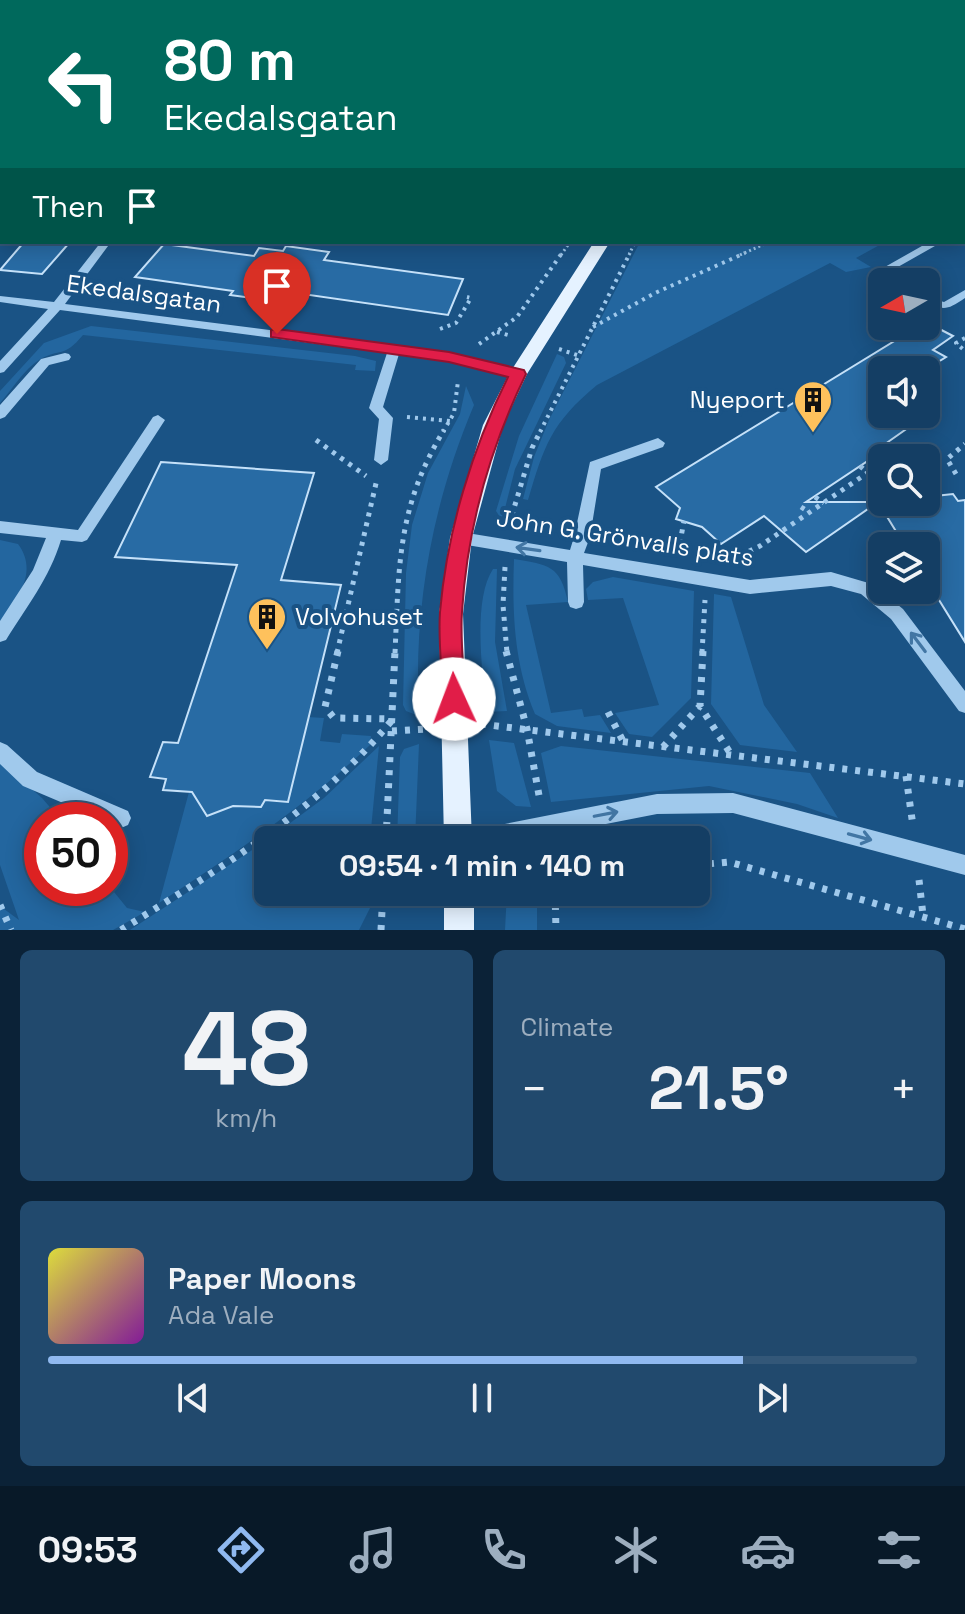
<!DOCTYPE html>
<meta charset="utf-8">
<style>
body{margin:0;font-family:"Space Grotesk",sans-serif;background:#21496d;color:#f1f3f6;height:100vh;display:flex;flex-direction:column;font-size:30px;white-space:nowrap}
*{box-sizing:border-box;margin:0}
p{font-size:26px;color:#9daebf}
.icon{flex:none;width:44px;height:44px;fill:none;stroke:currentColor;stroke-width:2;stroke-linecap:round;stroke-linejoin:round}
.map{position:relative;height:930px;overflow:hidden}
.side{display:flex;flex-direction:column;gap:20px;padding:20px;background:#0b2237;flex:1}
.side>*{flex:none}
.top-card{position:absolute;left:0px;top:0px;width:966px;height:244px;box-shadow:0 4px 20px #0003,0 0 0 2px #335778;background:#00695c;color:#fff;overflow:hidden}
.needle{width:52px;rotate:261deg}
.controls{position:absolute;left:868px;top:268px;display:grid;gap:16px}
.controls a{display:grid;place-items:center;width:72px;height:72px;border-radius:12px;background:#143e64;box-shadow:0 4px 20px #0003,0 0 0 2px #335778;font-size:40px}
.speed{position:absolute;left:24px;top:802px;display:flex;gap:16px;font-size:40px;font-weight:700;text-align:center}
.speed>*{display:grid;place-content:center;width:104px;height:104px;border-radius:50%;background:#143e64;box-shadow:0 4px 20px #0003,0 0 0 2px #335778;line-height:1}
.speed .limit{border:12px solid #d22;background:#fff;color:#111}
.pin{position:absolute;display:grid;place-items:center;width:68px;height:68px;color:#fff;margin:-82px -34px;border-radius:50% 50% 50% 0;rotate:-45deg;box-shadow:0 0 8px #0007}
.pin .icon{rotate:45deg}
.me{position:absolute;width:88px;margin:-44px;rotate:358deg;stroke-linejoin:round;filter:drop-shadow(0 0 6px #0008)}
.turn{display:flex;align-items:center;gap:28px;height:168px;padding:0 32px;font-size:36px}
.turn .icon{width:104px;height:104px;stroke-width:2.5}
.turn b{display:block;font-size:56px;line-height:68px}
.then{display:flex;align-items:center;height:76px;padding:0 32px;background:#0003;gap:16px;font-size:30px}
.big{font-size:60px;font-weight:800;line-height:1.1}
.side .tile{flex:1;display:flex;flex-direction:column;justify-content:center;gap:12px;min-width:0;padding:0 28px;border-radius:12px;background:#21496d}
.side .dial{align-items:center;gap:0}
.dial b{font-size:104px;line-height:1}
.song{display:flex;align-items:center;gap:24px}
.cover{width:96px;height:96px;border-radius:12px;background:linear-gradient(135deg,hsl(60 70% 55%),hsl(290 70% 35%))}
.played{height:8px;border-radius:4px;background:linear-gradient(90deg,#90b9f0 80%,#335778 80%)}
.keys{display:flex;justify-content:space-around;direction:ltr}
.heat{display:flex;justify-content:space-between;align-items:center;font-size:44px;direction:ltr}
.side .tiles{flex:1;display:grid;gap:20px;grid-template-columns:1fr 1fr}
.tile:last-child{grid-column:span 2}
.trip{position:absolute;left:254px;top:826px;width:456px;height:80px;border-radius:12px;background:#143e64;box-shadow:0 4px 20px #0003,0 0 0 2px #335778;font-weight:800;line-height:80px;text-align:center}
.dock{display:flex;height:128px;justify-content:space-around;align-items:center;background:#081928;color:#9daebf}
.dock .icon{width:56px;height:56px}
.dock .selected{color:#90b9f0}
.dock b{font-size:36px;color:#f1f3f6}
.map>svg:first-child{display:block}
.green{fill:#23669f}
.building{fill:#286ba4;stroke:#c5e1f9;stroke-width:2}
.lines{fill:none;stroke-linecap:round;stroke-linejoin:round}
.path-far3{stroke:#a0c9ec;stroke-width:3;stroke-dasharray:2 3;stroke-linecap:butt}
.path-far2{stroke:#a0c9ec;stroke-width:4;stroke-dasharray:3 5;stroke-linecap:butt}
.path-far1{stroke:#a0c9ec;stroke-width:5;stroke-dasharray:4 6;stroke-linecap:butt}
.path{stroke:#a0c9ec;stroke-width:7;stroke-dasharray:5 8;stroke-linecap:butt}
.minor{fill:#a0c9ec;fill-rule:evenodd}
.major{fill:#e5f2ff;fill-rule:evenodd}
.oneway{stroke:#4276a4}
.route{fill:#e11d48;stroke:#92132f;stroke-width:2}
.labels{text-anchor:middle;stroke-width:8;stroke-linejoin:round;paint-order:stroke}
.street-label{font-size:24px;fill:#fff;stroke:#1a5385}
.poi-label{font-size:24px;fill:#fff;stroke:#1a5385;text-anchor:end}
</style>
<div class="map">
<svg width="965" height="930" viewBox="0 0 965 930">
<rect width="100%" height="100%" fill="#1a5385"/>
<path class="green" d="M640 242H885L856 258 871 267 846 272 830 263 597 385C551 423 544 446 528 500L523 499 534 457 549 420Z
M91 326 355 356 376 361 375 371 355 370 356 365 83 335C63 359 61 347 39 360 24 369 12 390 0 403V391L44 343Z
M557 354 564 357 566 363 515 469 502 520 496 511 519 436Z
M466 386 474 405C432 504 413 609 419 716L406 711 403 705 406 573 412 525 428 473 460 414Z
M0 540 18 544C39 572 17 599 0 622Z
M514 559C549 565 560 565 568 602L526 605 551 713 582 709 584 717 600 715 611 733 557 726 535 714C514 664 512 613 514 559Z
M493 569H497L495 642 507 711 486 712C483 674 472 601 493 569Z
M613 577 694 591 691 698 652 737 629 734 615 713 659 705 623 598 588 600 586 589 593 582Z
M714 594 731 597 764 705 797 752 740 745 711 704Z
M308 717 324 718 320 741 340 743 342 734 371 736 370 745C303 808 235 853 159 903L189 792 206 794 207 816 233 806 261 807 260 804Z
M489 740 514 743 531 807 516 806 497 791Z
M419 744 415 840H397L400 757 404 749Z
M379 746 370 840H268V892H371V906L359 930H130L263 843 324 798Z
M561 746 810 773 838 818 797 804 709 786 551 802 541 753Z
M0 761 42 798 61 820H42V888L110 887 127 908 145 912 113 930H0V906L19 920 0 865Z
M507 892H537V930H505Z"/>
<path class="building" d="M24 242H70L42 274 0 270Z
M164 244 254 256 259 248 283 251 286 246 329 252 324 260 463 279 448 315 303 294 296 304 230 295 233 291 135 277Z
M926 322 953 336 933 350 946 357 925 370H882V414H926V398L939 406 868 456 872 458 806 502H878L806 552 764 516 721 544 702 527 676 519 680 508 656 487 919 326H926Z
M161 462 314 473 281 580 341 585 288 802 265 800 261 807 233 806 207 816 192 792 163 790 166 779 150 777 163 742 178 743 237 565 115 557Z
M953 494 958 501 965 500V642L926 579V546H905L878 502H926V497Z"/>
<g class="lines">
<path class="path-far3" d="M719 0 727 2
M561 255 570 242
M629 255 635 242
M740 255 769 242"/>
<path class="path-far2" d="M276 311 283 299
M593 327 655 293 745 253
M440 329 456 323 471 298 467 297
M497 332 508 335
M965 338 956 343 965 351
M479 344 517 317 562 253
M559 349 577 355
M407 417 450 421
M443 432 454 413 458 381
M540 432 630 253"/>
<path class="path-far1" d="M316 440 366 476
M890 458 908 446
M860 466 868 473
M956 474 947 459 965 444
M815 497 824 503
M801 507 809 512
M509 525 532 448 541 430
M678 553 684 521
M731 560 760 546 882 463
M505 567 503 605 507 653
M337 653 377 479
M395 653C399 566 397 507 444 430
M702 653 705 600"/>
<path class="path" d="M338 651 325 707 334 718 392 719
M506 651 527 729 540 801
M703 651 700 706 732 756
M608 712 624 743
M481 724 965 784
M392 731 427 729
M663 747 700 706
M906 776 913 826
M386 840 395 651
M696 865 729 862 965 929
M919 880 923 915
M555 892 556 930
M0 905 11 930
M121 930C222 867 316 812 393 719
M381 930 383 892"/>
<path class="minor" d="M964 18H965V23H964Z
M964 71H965V75H964Z
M964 149H965V159H964Z
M964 224H965V230H964Z
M101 242H111L65 304 449 353 522 371 524 374 518 378 449 361 399 354 383 407 393 418 388 460 381 465 374 460 379 419 369 408 387 353 60 310 4 372 0 373V361L48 309 0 302V296L54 302Z
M929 242H942L889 272 901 282H888L876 272Z
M965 290V298C947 310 946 310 926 304V297L944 302Z
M65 353 69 354 71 357 69 360 49 365 5 417 0 419V405L41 359Z
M158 415 165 420 87 540 82 542 61 540C50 577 26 608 6 640L0 642V621L33 570 46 538 0 533V521L78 530 153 417Z
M658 438 665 443 663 447 601 469 590 537 584 553 750 580 831 572 872 584 903 609 965 691V713L959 711 891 619 861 594 831 586 750 594 583 565 584 602 582 607 576 609 570 607 568 602 567 562 461 544 456 542 453 538 456 534 461 532 570 550 574 537 590 462Z
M0 742 7 745 37 772 128 811 131 818 128 825 121 828 110 823V820H103L23 786 0 764Z
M733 793 965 855V875L733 813 657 814 524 840H464L467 833 474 830 657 794Z"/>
<path class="major" d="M92 0H109L110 2H93Z
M755 0H766L754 2Z
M594 242H610L527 374 503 425 472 538 463 614 472 840H444L439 614 450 538 483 425 509 374Z
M444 892H474V930H444Z"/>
</g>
<defs><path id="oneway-shaft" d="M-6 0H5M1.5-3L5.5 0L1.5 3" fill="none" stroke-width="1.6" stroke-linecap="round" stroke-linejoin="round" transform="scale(2)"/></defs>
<g class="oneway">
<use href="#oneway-shaft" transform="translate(528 549) rotate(-172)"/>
<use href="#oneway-shaft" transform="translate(918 642) rotate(-127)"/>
<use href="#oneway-shaft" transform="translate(606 814) rotate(-11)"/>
<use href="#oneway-shaft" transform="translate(860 837) rotate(15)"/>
</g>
<path class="route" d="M277 329 449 352 524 370 526 374C490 448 467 530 462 612 460 640 464 670 465 699L462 706 454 709 446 706 443 699C442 670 438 641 440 612 447 531 472 449 508 377L449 362 271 337V330Z"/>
<defs>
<g id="building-pin" transform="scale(2)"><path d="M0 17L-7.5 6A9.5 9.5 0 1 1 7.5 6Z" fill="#fec15c" stroke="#1a5385"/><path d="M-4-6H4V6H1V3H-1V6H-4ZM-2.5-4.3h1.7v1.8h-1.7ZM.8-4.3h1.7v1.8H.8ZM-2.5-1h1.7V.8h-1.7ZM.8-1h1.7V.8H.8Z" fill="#111"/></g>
</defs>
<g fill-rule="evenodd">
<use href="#building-pin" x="813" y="400"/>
<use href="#building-pin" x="267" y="617"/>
</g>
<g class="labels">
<g class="street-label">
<text transform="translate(144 294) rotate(8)" y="8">Ekedalsgatan</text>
<text transform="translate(625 538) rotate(9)" y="8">John G. Grönvalls plats</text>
</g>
<g class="poi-label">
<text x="785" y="408">Nyeport</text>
<text x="295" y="625" text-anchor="start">Volvohuset</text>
</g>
</g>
</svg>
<div class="controls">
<a><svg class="needle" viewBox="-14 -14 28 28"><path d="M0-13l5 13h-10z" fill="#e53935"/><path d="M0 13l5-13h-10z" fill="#9daebf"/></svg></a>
<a><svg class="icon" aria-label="sound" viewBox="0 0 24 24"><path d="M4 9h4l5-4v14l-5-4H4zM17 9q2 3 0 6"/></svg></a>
<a><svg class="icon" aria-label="search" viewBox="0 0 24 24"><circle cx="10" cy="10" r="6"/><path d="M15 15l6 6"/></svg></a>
<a><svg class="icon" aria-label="layers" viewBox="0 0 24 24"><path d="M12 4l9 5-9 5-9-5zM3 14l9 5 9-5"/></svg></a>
</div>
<div class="speed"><div class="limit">50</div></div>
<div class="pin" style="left:277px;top:334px;background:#d93025"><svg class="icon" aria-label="arrive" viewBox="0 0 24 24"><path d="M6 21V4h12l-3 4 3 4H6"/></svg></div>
<svg class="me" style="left:454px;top:699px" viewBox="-20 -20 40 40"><circle r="19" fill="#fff"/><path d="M0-13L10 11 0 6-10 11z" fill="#e11d48"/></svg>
<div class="trip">09:54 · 1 min · 140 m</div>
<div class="top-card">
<div class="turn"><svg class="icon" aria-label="left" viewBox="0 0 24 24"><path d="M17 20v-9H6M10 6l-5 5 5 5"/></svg><div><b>80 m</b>Ekedalsgatan</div></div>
<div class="then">Then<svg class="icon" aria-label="arrive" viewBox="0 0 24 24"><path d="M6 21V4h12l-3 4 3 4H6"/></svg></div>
</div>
</div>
<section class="side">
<div class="tiles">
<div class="tile dial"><b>48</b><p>km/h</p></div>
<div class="tile"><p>Climate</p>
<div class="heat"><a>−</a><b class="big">21.5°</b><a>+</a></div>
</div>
<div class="tile">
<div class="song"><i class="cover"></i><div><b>Paper Moons</b><p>Ada Vale</p></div></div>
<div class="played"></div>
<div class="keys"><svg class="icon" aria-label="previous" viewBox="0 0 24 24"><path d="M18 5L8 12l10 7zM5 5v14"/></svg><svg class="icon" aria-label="pause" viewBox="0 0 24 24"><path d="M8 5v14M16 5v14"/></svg><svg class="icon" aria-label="next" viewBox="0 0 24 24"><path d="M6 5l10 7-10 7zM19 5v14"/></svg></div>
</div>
</div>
</section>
<nav class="dock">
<b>09:53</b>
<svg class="icon selected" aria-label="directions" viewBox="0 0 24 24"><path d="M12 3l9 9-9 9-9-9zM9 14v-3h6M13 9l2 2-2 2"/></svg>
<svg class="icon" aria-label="music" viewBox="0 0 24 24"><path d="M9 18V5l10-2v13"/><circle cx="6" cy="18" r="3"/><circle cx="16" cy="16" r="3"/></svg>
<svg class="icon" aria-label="phone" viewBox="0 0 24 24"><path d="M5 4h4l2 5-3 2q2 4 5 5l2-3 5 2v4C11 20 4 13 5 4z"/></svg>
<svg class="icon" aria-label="climate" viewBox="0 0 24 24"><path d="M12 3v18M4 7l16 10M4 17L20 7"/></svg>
<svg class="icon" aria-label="car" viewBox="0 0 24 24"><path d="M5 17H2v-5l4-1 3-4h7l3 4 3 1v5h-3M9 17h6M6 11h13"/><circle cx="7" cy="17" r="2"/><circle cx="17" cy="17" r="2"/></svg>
<svg class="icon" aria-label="filters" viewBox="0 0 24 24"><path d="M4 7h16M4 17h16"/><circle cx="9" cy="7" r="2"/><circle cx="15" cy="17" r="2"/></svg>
</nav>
